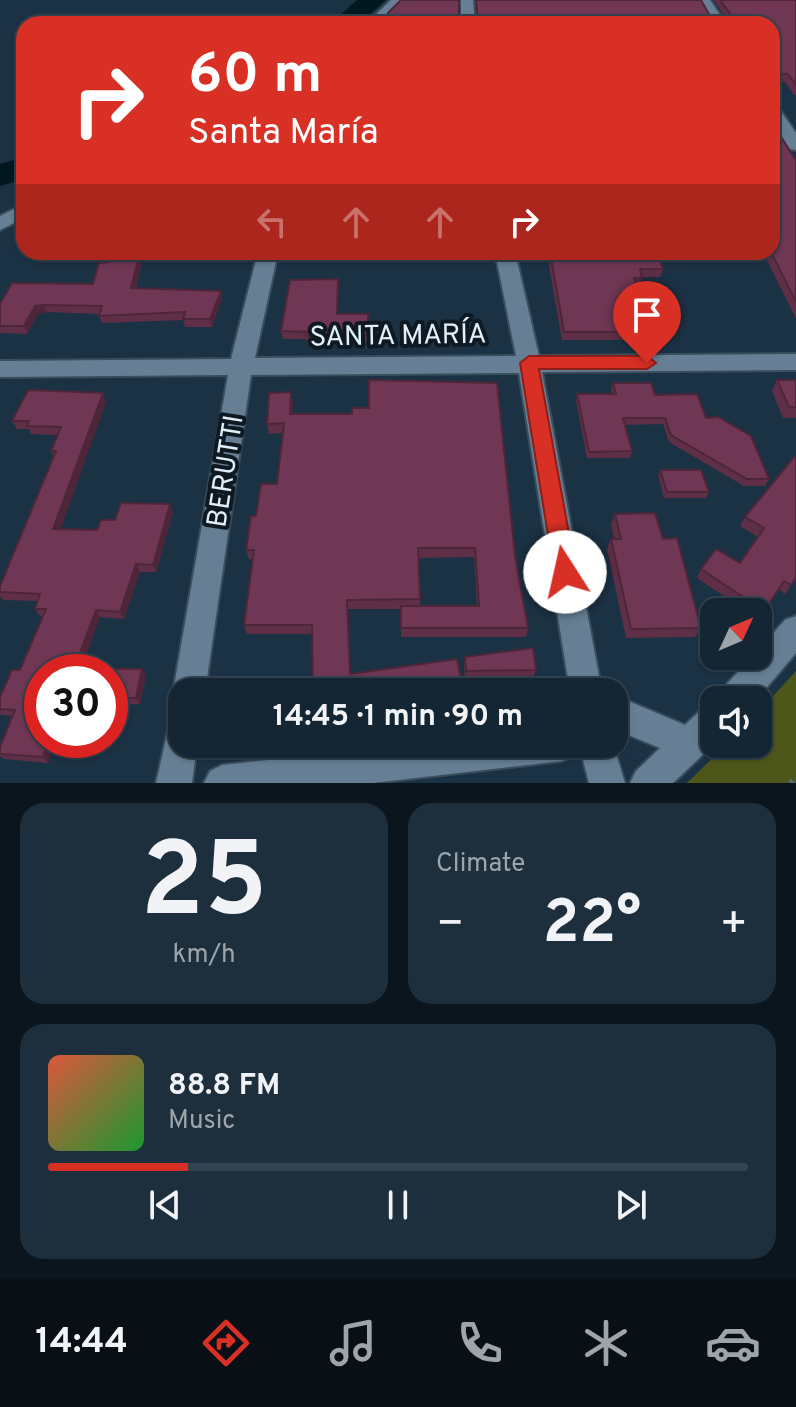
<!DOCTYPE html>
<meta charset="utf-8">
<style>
body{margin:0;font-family:Overpass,sans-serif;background:#1d2e3c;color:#f1f3f6;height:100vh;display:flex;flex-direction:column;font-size:30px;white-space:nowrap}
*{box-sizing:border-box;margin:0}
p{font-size:26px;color:#9da5ac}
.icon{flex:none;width:44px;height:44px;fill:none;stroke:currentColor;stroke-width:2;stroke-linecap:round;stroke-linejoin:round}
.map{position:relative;height:783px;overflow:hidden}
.side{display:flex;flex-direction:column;gap:20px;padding:20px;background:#0b151d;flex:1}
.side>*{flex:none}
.banner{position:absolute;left:16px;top:16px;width:764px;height:244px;border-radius:24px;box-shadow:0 2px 6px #0004,0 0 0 2px #33434f;background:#d93025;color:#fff;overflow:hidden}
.needle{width:52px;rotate:46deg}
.tools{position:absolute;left:700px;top:598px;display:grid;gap:16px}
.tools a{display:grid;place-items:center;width:72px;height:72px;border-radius:16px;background:#142634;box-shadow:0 2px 6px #0004,0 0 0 2px #33434f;font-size:40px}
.speed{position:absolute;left:24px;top:654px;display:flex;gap:16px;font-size:40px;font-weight:700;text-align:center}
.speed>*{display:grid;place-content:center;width:104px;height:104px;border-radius:50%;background:#142634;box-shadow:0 2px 6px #0004,0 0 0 2px #33434f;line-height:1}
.speed .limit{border:12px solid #d22;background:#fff;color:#111}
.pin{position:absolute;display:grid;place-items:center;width:68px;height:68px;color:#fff;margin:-82px -34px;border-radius:50% 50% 50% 0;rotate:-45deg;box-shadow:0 0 8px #0007}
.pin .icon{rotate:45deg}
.me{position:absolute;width:88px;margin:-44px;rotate:350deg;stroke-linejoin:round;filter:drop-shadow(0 0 6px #0008)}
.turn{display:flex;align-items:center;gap:28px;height:168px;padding:0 40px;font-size:36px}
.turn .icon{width:104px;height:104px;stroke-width:2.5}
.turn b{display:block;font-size:56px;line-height:68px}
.lanes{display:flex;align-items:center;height:76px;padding:0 40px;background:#0003;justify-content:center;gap:40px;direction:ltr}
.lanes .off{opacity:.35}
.big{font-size:60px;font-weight:700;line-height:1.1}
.side .widget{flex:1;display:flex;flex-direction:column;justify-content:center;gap:12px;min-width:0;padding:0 28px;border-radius:24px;background:#1d2e3c}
.side .dial{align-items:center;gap:0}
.dial b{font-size:104px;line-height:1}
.song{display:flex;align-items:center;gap:24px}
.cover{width:96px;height:96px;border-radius:12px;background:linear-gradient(135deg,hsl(10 70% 55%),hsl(130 70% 35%))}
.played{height:8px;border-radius:4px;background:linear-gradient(90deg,#d93025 20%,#33434f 20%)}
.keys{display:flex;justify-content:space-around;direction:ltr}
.heat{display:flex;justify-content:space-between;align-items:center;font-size:44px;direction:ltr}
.side .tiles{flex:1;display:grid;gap:20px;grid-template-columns:1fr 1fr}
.widget:last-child{grid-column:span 2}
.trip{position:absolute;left:168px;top:678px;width:460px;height:80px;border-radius:24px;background:#142634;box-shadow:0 2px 6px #0004,0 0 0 2px #33434f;font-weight:700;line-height:80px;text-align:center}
.tabs{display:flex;height:128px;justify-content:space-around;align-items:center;background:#080f15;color:#9da5ac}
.tabs .icon{width:56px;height:56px}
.tabs .selected{color:#d93025}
.tabs b{font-size:36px;color:#f1f3f6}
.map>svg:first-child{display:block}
.green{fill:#4e571a}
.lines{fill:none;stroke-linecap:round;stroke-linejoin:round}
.river{fill:#001920;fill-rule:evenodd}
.street-casing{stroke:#394d5c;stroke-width:4}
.path{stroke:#586c7d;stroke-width:6;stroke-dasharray:3 8;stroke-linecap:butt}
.street{fill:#667f95;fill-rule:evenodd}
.wall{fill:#5f2f47;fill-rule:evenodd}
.shaded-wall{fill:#4e263a}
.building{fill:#6f3753;stroke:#4e263a;stroke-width:2}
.route{fill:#d93025;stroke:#8d1f18;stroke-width:2}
.labels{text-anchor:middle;stroke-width:8;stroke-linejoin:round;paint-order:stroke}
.street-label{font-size:28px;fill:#e1effb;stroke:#0f1921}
</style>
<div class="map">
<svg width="796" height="783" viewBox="0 0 796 783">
<rect width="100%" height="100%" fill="#1b3245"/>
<path class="green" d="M796 671V783H687L727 744H758V713Z"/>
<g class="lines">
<path class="river" d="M357 0H386L359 24H330Z
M24 157V179L0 186V164Z"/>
<g class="street-casing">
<path id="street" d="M391 0H404L381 24H366Z
M461 0H473L475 24H461Z
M698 0H710L726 24H712Z
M772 105 778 107 796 133V150L790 149 772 122Z
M24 204V218L0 230V216Z
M258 252H278L255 358 516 356 495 252H515L539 356 796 354V370L542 372 602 692H570L519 373 251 375 205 692H182V705L177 703 173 692 228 375 0 377V361L231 359Z
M796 616V653L756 700H719L723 688 753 656H758V650L785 620Z
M614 695 685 725 702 709 714 704V744L673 783H630L636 771 660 748 614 729Z
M182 716V744H197L192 783H156L170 721Z
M411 744H613L625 783H589L579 744 574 756 562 761 373 783H204L210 771 222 765Z"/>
</g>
<path class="path" d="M791 783 796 775"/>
<use href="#street" class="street"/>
</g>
<path class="wall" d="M475 0H701L711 18 726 19 714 0H796V95H794L785 82 772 81V24H389L477 19Z
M796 161V319L763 252H772Z
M192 252H231L230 255 193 257Z
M554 252H657L663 269 660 277H642L640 286H637L653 332 651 340H562L549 266 551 258H555Z
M141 264 136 288 221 291 222 299 212 327H185L183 320 102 323 99 314 47 312 38 314 27 334 0 333V304L93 284Z
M338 279V314L368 322 367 342 307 344 306 339H283L281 331Z
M777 380H796V418H783L772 391Z
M613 383 655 395 706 418 769 479 765 486H744L669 442 663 424 625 425 632 451 630 458H587L576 401 577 394H612L611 390Z
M103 393 106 402 60 529 97 530 115 520 173 512 156 572H140L124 619 100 617 81 669H142L146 676 140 704 110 705V672H42V740H56L48 763 4 759 0 756V747L13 716 1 715 0 713V697L20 670 43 616H40L35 609 38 601 3 600 0 596V586L54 456 51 451 58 435 31 434 29 429H17L12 421Z
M293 402 292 414 515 555 528 628 526 637H401V609H348L313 692 312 634H247L244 625 252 559H249L246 550 256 516 277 484 283 433 269 434 267 424ZM474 557 477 606H420L418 558Z
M796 458 791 585 785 594 779 589 758 619V612H748L697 578 701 569 740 563 758 537 740 526 745 517Z
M660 470 709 492 706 498H664L658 475Z
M615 514 663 539 701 628 695 637 626 638 607 549 611 539H614L611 524Z
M465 657 536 670 533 679 465 680 464 667Z"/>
<path class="shaded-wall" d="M139 256 141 264 134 296 131 288Z
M221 291 222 299 212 327 210 319Z
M43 305 47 312 38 314 27 334 24 326 35 306Z
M291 392 293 402 292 425 290 414Z
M103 393 106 402 58 537 53 529Z
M170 504 173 512 156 572 153 565Z
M136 564 140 572 124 619 120 612Z
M96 610 100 617 80 672 74 669Z
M142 669 146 676 140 704 136 698Z
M48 740H56L48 763 43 757Z"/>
<path class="building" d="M401 0H459V19H478L476 0H701L711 18 730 19 731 15 720 0H796V85L788 74H772V24H389L388 13Z
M772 130 778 132 796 161V302L771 252H772Z
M557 252H657L663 269H640L642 278H634L653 332H564L551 258H558Z
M139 256 131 288 221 291 210 319H183L185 312 99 316 102 306 43 305 35 306 24 326H0V304L12 283 93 284 99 263 109 262 111 257Z
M338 279 337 314H368L367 335 306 336 307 332 281 331 290 280Z
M369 380 497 383 515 555 528 628H401V606H479L475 548H418L420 599 347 600 350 674 457 659 464 692H313L312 625H244L254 550H246L251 516H256L261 484H277L284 423 267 424 269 393 291 392 290 414H352V408H369Z
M777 380H796V407H789Z
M613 383H651L655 395 697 394 706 418 718 417 751 436 769 479H747L671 435 665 418H623L632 451 589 452 577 394H616Z
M28 390 103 393 53 529 97 530 101 520H115L121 503 170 504 153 565 136 564 120 612 96 610 74 669H142L136 698H110V672H42V740H48L43 757 0 754V747L15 710 0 709V697L12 670H20L46 609H35L40 594 0 592V586L56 451H51L61 427 27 426 29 421H12Z
M794 457 796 458V578L791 585 784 581 764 611 701 569 716 549 740 563 764 528 745 517Z
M660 470H701L709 492H667Z
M655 513 663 539 677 538 701 628 631 629 611 539H621L615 514Z
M533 648 536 670 466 671 465 657Z"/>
<path class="route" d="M529 356H647L656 363 647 369H539L576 572 573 579 565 582 557 579 554 572 520 363Z"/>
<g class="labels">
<g class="street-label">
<text transform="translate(398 334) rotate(-1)" y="10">SANTA MARÍA</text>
<text transform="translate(224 471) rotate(-81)" y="10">BERUTTI</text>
</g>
</g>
</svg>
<div class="tools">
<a><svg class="needle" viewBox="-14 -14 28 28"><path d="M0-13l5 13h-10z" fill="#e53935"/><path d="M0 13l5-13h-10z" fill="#9da5ac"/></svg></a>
<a><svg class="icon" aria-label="sound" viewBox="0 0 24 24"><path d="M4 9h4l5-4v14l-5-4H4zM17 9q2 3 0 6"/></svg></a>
</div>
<div class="speed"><div class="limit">30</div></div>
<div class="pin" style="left:647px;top:363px;background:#d93025"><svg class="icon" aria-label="arrive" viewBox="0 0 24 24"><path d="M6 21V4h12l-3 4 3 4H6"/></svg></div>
<svg class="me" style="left:565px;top:572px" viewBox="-20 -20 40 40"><circle r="19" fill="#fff"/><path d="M0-13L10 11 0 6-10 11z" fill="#d93025"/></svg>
<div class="trip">14:45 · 1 min · 90 m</div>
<div class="banner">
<div class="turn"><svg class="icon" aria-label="right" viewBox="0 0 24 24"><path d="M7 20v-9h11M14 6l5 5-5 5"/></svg><div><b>60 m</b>Santa María</div></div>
<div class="lanes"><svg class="icon off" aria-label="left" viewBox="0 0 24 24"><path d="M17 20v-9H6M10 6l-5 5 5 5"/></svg><svg class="icon off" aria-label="ahead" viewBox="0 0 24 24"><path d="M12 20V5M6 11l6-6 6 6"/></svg><svg class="icon off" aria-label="ahead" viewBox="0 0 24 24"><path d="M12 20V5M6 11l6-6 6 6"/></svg><svg class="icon" aria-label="right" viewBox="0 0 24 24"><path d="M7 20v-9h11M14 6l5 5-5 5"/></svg></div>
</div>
</div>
<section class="side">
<div class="tiles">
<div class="widget dial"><b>25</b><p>km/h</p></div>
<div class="widget"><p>Climate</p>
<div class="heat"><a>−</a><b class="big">22°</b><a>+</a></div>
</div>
<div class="widget">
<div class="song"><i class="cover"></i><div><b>88.8 FM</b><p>Music</p></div></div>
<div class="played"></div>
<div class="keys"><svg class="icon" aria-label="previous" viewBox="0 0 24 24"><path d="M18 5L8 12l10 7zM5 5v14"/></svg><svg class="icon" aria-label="pause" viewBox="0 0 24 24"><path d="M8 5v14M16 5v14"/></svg><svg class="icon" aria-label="next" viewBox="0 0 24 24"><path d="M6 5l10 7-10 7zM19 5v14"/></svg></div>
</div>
</div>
</section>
<nav class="tabs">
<b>14:44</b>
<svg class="icon selected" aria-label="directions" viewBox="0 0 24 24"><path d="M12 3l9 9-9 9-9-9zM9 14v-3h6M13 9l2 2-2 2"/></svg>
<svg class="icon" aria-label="music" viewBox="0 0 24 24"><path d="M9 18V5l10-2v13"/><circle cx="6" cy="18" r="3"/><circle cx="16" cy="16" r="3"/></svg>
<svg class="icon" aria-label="phone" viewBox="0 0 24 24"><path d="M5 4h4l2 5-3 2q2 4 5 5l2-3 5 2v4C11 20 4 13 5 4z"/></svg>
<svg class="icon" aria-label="climate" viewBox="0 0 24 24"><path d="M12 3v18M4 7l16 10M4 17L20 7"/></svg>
<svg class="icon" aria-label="car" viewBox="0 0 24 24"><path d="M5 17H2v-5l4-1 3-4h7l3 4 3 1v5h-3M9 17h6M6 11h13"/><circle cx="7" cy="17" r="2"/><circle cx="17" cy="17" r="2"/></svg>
</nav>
